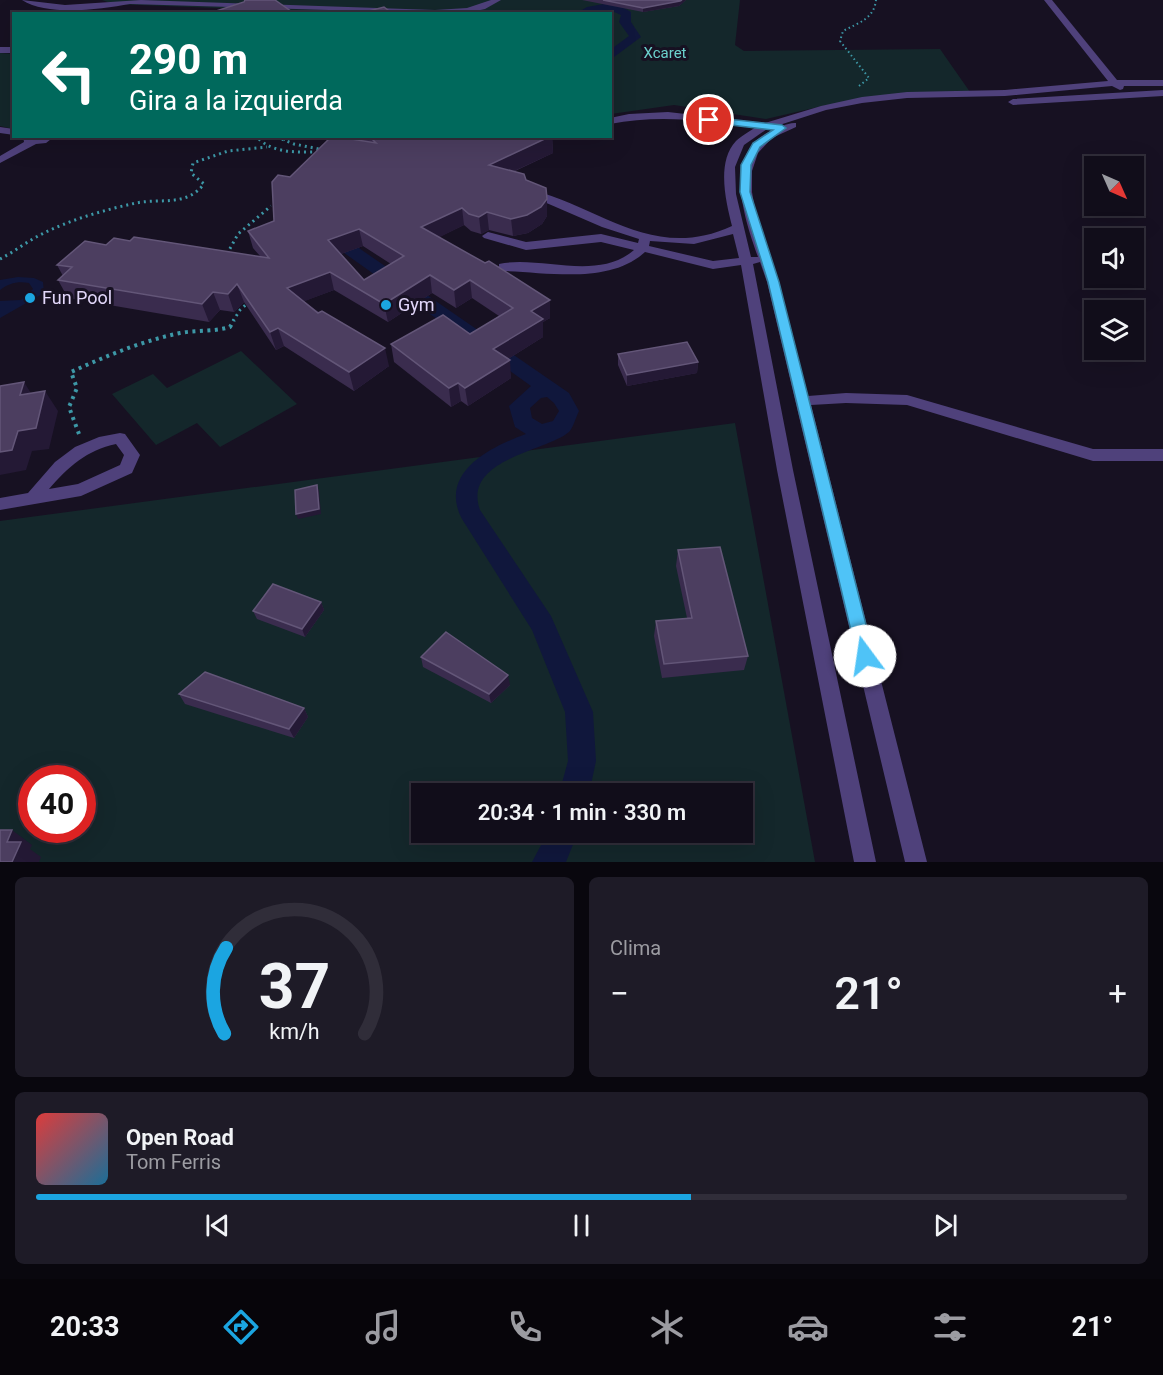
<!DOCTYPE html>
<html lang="es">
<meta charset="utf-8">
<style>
body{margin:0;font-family:Roboto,sans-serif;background:#1e1b27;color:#f1f3f6;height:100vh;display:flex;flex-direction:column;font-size:22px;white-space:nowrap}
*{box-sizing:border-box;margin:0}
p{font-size:20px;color:#9c9ca2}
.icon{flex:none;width:33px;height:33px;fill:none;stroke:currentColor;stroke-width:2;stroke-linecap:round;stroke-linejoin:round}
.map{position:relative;height:862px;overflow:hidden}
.details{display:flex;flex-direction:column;gap:15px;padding:15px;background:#09070e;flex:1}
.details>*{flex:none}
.hud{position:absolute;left:12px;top:12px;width:600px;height:126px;border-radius:0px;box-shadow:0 6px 24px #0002,0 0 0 2px #302d39;background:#00695c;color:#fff;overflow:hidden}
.needle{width:39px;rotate:135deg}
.fabs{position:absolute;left:1084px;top:156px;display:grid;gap:12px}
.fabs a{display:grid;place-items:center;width:60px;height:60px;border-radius:0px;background:#110d1a;box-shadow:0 6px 24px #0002,0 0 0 2px #302d39;font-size:30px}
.speed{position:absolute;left:18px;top:765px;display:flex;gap:12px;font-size:30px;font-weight:700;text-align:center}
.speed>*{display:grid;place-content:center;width:78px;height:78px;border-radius:50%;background:#110d1a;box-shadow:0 6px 24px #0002,0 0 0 2px #302d39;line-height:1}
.speed .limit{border:9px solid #d22;background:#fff;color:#111}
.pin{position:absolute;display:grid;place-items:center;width:51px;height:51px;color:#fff;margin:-26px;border:3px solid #fff;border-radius:50%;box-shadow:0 2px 6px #0007}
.me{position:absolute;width:66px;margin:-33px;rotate:346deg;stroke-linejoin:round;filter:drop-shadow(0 0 4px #0008)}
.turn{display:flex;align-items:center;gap:21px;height:126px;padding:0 18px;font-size:27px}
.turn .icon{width:78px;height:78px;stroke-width:2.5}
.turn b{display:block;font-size:42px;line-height:51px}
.big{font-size:45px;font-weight:600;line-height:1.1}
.details .tile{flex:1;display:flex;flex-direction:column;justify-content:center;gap:9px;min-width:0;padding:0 21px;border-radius:9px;background:#1e1b27}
.details .dial{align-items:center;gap:0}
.dial svg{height:156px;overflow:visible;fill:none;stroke:#302d39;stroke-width:7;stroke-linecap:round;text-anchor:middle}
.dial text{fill:#f1f3f6;stroke:none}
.song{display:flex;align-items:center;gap:18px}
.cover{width:72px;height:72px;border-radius:9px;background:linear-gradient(135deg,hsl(0 70% 55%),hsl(200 70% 35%))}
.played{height:6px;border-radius:3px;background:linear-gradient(90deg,#1ba5e1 60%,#302d39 60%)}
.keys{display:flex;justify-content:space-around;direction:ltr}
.heat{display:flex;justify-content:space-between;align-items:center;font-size:33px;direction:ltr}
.details .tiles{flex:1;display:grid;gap:15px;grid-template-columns:1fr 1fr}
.tile:last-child{grid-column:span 2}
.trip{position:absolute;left:411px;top:783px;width:342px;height:60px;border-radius:0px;background:#110d1a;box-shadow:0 6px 24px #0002,0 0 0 2px #302d39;font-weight:600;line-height:60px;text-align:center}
.tabs{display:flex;height:96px;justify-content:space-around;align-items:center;background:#07050a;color:#9c9ca2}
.tabs .icon{width:42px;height:42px}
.tabs .current{color:#1ba5e1}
.tabs b{font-size:27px;color:#f1f3f6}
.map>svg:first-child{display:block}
.green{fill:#14272b;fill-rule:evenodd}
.water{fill:#10173c}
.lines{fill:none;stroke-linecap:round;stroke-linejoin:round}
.canal{fill:#10173c;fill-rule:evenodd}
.path-far2{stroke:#3d98a7;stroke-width:2;stroke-dasharray:1.5 3;stroke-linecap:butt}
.path-far1{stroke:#3d98a7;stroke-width:3;stroke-dasharray:2 4;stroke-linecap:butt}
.path{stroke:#3d98a7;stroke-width:4;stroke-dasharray:3 4.5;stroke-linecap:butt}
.minor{fill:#4f417b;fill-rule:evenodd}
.wall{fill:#3a2c4e;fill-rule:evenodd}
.shaded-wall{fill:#241935}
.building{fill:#4c3e60;stroke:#635678;stroke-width:1.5;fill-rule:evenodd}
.route{fill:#4fc3f7;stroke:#337fa1;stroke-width:1.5}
.poi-dot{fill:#1ba5e1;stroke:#171122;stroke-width:2}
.labels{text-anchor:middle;stroke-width:6;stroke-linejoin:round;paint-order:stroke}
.far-park-label{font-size:15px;fill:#6bd1cd;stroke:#171122}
.poi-label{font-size:18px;fill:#e2d7fa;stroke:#171122;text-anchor:start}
</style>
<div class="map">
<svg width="1163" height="862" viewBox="0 0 1163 862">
<rect width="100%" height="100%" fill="#171122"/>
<path class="green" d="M102 0H740L735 45 744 51 940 49 970 92 827 105 766 119 674 105 611 114 610 14 347 13 113 4Z
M0 53 13 54V129L0 126Z
M241 351 297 404 220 447 197 423 156 445 112 394 153 374 167 388Z
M735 423 815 862H0V521ZM32 778H82V830H32ZM422 794H742V832H422Z"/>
<path class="water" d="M18 277 34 278 43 282 44 293 0 318V301L21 300 33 289 29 283C18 281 9 283 0 290V280Z"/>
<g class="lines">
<path class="canal" d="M604 4 620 6 631 12V22L641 37 610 60V50L629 36 619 22 621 15 610 10 575 14 587 7Z
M331 227 337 229 340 235 569 393 579 411C576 417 573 428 569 432 545 452 462 459 480 510L551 616 593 712 596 761 589 794H559L568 761 565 712 532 630 462 519C438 473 490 447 526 434L515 427 509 406 531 386 326 240 323 232ZM547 397 554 403 559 411 553 421 542 424 532 418 530 408 541 398Z
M548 832H578L566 862H532Z"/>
<path class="path-far2" d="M859 86 869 78 840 41 843 31C858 23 874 19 876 0
M256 136 260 140
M276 136 285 140
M346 140 357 136"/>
<path class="path-far1" d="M259 139C274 154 300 152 320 152
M282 139 294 144 324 150
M346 140 350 139
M227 254 238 234 271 206
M0 259C14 252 26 242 40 235 69 220 104 210 136 203 161 198 186 207 204 184L191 173 193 163 228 151 267 147
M233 321 240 310 249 302"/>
<path class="path" d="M79 434 69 407 77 388 71 372C106 356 142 341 180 333 196 330 213 332 230 327L234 320"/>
<path class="minor" d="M22 0 65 5 141 0 435 10 467 8 491 0H501L485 9 462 14 130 4C100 9 49 17 22 0Z
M1044 0H1052L1117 80H1163V86H1124L1123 89 1120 90 1112 86 1005 96 907 98 862 103 826 110 767 129 744 145 735 167 736 194 751 257H758C745 220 721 153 771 131 779 128 788 122 796 123V127L772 138 758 153 752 171V192L756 215 779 282 808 396 846 393 907 395 1093 449H1163V461H1093L907 405 846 403 811 405 927 862H905L767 282 760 262 753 264 793 470 876 862H854L777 470 741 265 713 269 645 252C609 285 548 272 503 271L499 270V264C540 255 597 282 634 250L601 242 526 250 484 238 482 236 488 232 526 242 601 234 638 243 639 239 602 227 528 195 526 193 532 190C602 208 654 262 732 226 726 202 716 162 736 141 741 136 749 132 756 127 707 121 659 114 610 124V118L629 114 668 112 765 123 821 106 862 97 907 92 1005 90 1108 81ZM733 234 739 258 713 261 649 246 650 241 694 244Z
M0 47H14V53H0Z
M1163 90V96L1013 105 1008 102 1013 99Z
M0 127 14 129V135L0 133Z
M23 136H55L46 143 36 144 0 163V156L24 142Z
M120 433 125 434 140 455 132 473 81 496 0 510V498L28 493 55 462 75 447 99 437ZM116 444 124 455 120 465 78 484 49 489C68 467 87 450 116 444Z"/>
</g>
<path class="wall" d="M582 0H686L679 6 643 12Z
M150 136H236V138L155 140Z
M353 136H552L553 153 513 172 526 180 547 216 542 224 528 233 513 236 489 230 481 234 471 231 464 225 439 237 550 318 543 322V337L508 359 511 378 468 406 461 401 451 407 394 362 391 344 470 334 499 316 472 298 456 308 432 293 388 322 334 290 304 301 389 366 354 391 284 346 276 350 244 302 234 312 220 310 209 322 68 298 58 280 63 276 57 265 106 245 260 256 253 248 248 231 274 221 290 177 357 140ZM363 246 391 264 364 280 341 254Z
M618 354 698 362 697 373 627 386 618 365Z
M678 550 748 656 744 670 662 678 654 636 656 621 687 618 676 566Z
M321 602 324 610 305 637 257 619 253 611Z
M421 657 510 685 491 703 423 667Z
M179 694 304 708 308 717 294 738 185 704Z"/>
<path class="shaded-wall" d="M682 0H686L679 6 643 12V8Z
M552 136 553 153 490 182 489 165Z
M547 199V216L542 224 528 233 513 236 511 219Z
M462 208 464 225 424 245 421 227Z
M487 212 489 230 481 234 479 217Z
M359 229 363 246 333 257 328 240Z
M330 272 334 290 292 306 287 288Z
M430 275 432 293 388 322 384 304Z
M470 280 472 298 456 308 454 290Z
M237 284 244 302 234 312 228 294Z
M213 292 220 310 209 322 202 304Z
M550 300V318L543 322V337L495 367 493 349 531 311Z
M278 328 284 346 276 350 270 332Z
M385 348 389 366 354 391 349 372Z
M510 360 511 378 468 406 465 388Z
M698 362 697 373 627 386V375Z
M24 382 37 403 20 395Z
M458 383 461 401 451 407 449 388Z
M45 391 58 411 49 449 32 451 26 470 0 475V452Z
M317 485 319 491 321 514 298 519 296 514Z
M321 602 324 610 305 637 302 629Z
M508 675 510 685 491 703 489 694Z
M304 708 308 717 294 738 289 729Z
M12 830 32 845 30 849 41 857 39 862H12L7 842Z"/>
<path class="building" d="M245 0H275L295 14H207L244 2Z
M603 0H682L680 1 643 8Z
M384 7 393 14H357Z
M332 136 376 143 369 136H551L489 165 524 174 526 180 546 188 547 199 541 207 527 215 511 219 487 212 479 217 469 214 462 208 421 227 485 263 489 261 550 300 531 311 543 319 493 349 510 360 465 388 458 383 449 388 391 344 443 315 470 334 513 308 470 280 454 290 430 275 384 304 330 272 287 288 318 313 322 311 385 348 349 372 278 328 270 332 237 284 228 294 213 292 202 304 58 280 72 267 57 265 85 241 106 245 114 238 130 241 134 237 269 258 248 231 274 221 272 182 278 175 290 177ZM359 229 404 256 364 280 328 240Z
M687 342 698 362 627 375 618 354Z
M24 382 20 395 45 391 36 428 18 431 12 450 0 452V386Z
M317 485 319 509 296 514 295 490Z
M720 547 748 656 664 664 656 621 692 618 678 550Z
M273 584 321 602 302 629 253 611Z
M446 632 508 675 489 694 421 657Z
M205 672 304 708 289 729 179 694Z
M0 830H12L7 842H21L12 862H0Z"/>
<path class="route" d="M709 117 782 125 786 128 760 147 751 165 750 192 779 282 874 656 871 662 865 664 859 662 857 656 768 282 740 192 741 165 753 143 773 130 706 122V118Z"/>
<g class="poi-dot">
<circle cx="30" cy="298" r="6"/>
<circle cx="386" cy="305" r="6"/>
</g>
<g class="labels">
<g class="far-park-label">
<text x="665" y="58">Xcaret</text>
</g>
<g class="poi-label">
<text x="42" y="304">Fun Pool</text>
<text x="398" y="311">Gym</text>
</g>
</g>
</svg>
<div class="fabs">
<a><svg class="needle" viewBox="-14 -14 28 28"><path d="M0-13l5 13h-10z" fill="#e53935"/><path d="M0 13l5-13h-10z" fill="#9c9ca2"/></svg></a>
<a><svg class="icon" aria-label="sound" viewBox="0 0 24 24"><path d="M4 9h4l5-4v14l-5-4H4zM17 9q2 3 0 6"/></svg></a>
<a><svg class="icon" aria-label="layers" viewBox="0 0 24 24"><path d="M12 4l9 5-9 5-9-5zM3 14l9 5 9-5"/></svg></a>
</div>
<div class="speed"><div class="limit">40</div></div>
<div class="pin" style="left:709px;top:120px;background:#d93025"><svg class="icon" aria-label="arrive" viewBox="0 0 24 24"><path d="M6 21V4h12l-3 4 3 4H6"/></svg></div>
<svg class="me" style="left:865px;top:656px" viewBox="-20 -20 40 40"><circle r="19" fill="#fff"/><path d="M0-13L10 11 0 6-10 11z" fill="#4fc3f7"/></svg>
<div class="trip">20:34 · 1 min · 330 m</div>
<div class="hud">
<div class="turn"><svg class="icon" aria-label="left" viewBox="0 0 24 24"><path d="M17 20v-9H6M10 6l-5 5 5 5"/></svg><div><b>290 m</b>Gira a la izquierda</div></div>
</div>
</div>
<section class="details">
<div class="tiles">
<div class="tile dial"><svg viewBox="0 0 100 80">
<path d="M14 69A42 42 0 1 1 86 69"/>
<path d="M14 69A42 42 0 0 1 15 25" stroke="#1ba5e1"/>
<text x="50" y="56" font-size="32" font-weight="700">37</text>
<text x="50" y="72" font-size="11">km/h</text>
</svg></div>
<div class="tile"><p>Clima</p>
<div class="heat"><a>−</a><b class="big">21°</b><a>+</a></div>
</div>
<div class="tile">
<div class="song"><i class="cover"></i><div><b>Open Road</b><p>Tom Ferris</p></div></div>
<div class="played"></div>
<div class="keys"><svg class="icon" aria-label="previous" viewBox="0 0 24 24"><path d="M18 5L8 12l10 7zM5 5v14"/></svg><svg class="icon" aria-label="pause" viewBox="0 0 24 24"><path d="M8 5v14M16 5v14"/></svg><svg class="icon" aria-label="next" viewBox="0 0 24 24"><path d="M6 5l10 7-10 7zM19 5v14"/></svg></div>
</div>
</div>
</section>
<nav class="tabs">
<b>20:33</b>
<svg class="icon current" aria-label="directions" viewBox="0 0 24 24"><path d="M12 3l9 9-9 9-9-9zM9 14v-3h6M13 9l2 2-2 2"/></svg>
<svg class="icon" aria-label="music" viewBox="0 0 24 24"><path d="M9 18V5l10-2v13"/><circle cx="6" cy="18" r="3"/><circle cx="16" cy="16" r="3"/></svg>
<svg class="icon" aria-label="phone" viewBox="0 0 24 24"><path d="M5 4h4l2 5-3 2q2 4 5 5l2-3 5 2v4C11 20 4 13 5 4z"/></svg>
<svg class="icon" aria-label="climate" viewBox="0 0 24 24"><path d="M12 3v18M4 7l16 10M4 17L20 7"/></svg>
<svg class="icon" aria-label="car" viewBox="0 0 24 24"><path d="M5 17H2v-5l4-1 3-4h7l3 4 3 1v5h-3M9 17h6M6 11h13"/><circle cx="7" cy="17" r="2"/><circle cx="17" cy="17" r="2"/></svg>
<svg class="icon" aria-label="filters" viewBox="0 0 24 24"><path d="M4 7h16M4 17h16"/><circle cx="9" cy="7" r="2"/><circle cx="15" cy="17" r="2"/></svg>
<b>21°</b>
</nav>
